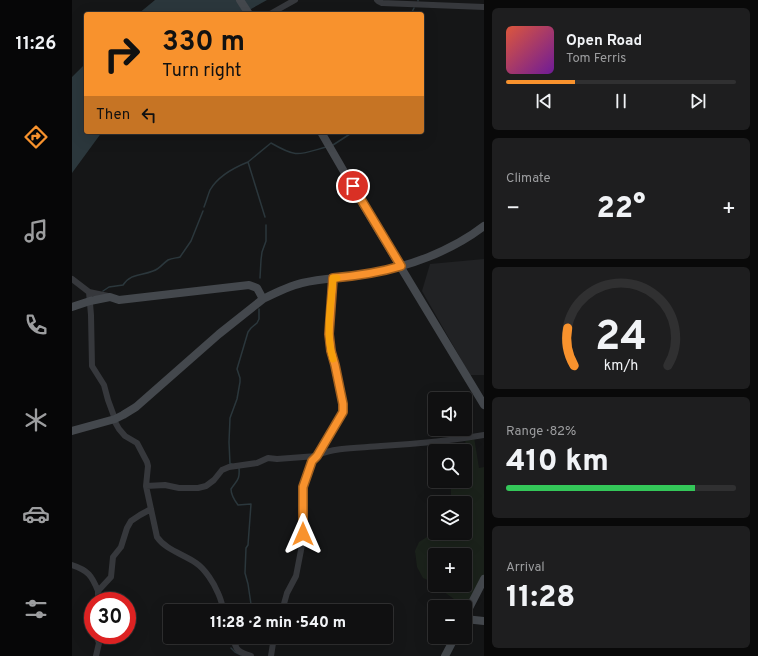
<!DOCTYPE html>
<meta charset="utf-8">
<style>
body{margin:0;font-family:Overpass,sans-serif;background:#1e1e1f;color:#f1f3f6;height:100vh;display:flex;flex-direction:column;font-size:15px;white-space:nowrap}
*{box-sizing:border-box;margin:0}
p{font-size:13px;color:#9c9d9f}
.icon{flex:none;width:22px;height:22px;fill:none;stroke:currentColor;stroke-width:2;stroke-linecap:round;stroke-linejoin:round}
.map{position:relative;flex:1;overflow:hidden}
.drawer{display:flex;flex-direction:column;gap:8px;padding:8px;background:#090909;width:274px}
.drawer>*{flex:none}
.hud{position:absolute;left:12px;top:12px;width:340px;height:122px;border-radius:4px;box-shadow:0 4px 16px #0002,0 0 0 1px #303031;background:#f8922d;color:#111;overflow:hidden}
.controls{position:absolute;left:356px;top:392px;display:grid;gap:8px}
.controls a{display:grid;place-items:center;width:44px;height:44px;border-radius:4px;background:#101011;box-shadow:0 4px 16px #0002,0 0 0 1px #303031;font-size:20px}
.speed{position:absolute;left:12px;top:592px;display:flex;gap:8px;font-size:20px;font-weight:700;text-align:center}
.speed>*{display:grid;place-content:center;width:52px;height:52px;border-radius:50%;background:#101011;box-shadow:0 4px 16px #0002,0 0 0 1px #303031;line-height:1}
.speed .limit{border:6px solid #d22;background:#fff;color:#111}
.pin{position:absolute;display:grid;place-items:center;width:34px;height:34px;color:#fff;margin:-17px;border:2px solid #fff;border-radius:50%;box-shadow:0 1px 4px #0007}
.me{position:absolute;width:44px;margin:-22px;rotate:0deg;stroke-linejoin:round;filter:drop-shadow(0 0 3px #0008)}
.turn{display:flex;align-items:center;gap:14px;height:84px;padding:0 12px;font-size:18px}
.turn .icon{width:52px;height:52px;stroke-width:2.5}
.turn b{display:block;font-size:28px;line-height:34px}
.then{display:flex;align-items:center;height:38px;padding:0 12px;background:#0003;gap:8px;font-size:15px}
.big{font-size:30px;font-weight:800;line-height:1.1}
.drawer .widget{flex:1;display:flex;flex-direction:column;justify-content:center;gap:6px;min-width:0;padding:0 14px;border-radius:6px;background:#1e1e1f}
.drawer .dial{align-items:center;gap:0}
.dial svg{height:104px;overflow:visible;fill:none;stroke:#303031;stroke-width:7;stroke-linecap:round;text-anchor:middle}
.dial text{fill:#f1f3f6;stroke:none}
.song{display:flex;align-items:center;gap:12px}
.cover{width:48px;height:48px;border-radius:6px;background:linear-gradient(135deg,hsl(10 70% 55%),hsl(280 70% 35%))}
.played{height:4px;border-radius:2px;background:linear-gradient(90deg,#f8922d 30%,#303031 30%)}
.keys{display:flex;justify-content:space-around;direction:ltr}
.heat{display:flex;justify-content:space-between;align-items:center;font-size:22px;direction:ltr}
.charge{height:6px;border-radius:3px;background:linear-gradient(90deg,#34c759 82%,#303031 0)}
.trip{position:absolute;left:91px;top:604px;width:230px;height:40px;border-radius:4px;background:#101011;box-shadow:0 4px 16px #0002,0 0 0 1px #303031;font-weight:800;line-height:40px;text-align:center}
main{display:flex;flex:1;min-height:0}
.menu{display:flex;flex-direction:column;width:72px;justify-content:space-around;align-items:center;background:#060607;color:#9c9d9f}
.menu .icon{width:28px;height:28px}
.menu .active{color:#f8922d}
.menu b{font-size:18px;color:#f1f3f6}
.map>svg:first-child{display:block}
.built{fill:#212224}
.green{fill:#1b221b;fill-rule:evenodd}
.water{fill:#2b373c}
.lines{fill:none;stroke-linecap:round;stroke-linejoin:round}
.stream{stroke:#2b373c;stroke-width:1.5}
.street{stroke:#36383c;stroke-width:6}
.secondary{stroke:#44484d;stroke-width:8}
.route-casing{stroke:#a15f1d;stroke-width:10}
.route{stroke:#f8922d;stroke-width:7}
.slow{stroke:#f59e0b;stroke-width:7}
</style>
<main>
<nav class="menu">
<b>11:26</b>
<svg class="icon active" aria-label="directions" viewBox="0 0 24 24"><path d="M12 3l9 9-9 9-9-9zM9 14v-3h6M13 9l2 2-2 2"/></svg>
<svg class="icon" aria-label="music" viewBox="0 0 24 24"><path d="M9 18V5l10-2v13"/><circle cx="6" cy="18" r="3"/><circle cx="16" cy="16" r="3"/></svg>
<svg class="icon" aria-label="phone" viewBox="0 0 24 24"><path d="M5 4h4l2 5-3 2q2 4 5 5l2-3 5 2v4C11 20 4 13 5 4z"/></svg>
<svg class="icon" aria-label="climate" viewBox="0 0 24 24"><path d="M12 3v18M4 7l16 10M4 17L20 7"/></svg>
<svg class="icon" aria-label="car" viewBox="0 0 24 24"><path d="M5 17H2v-5l4-1 3-4h7l3 4 3 1v5h-3M9 17h6M6 11h13"/><circle cx="7" cy="17" r="2"/><circle cx="17" cy="17" r="2"/></svg>
<svg class="icon" aria-label="filters" viewBox="0 0 24 24"><path d="M4 7h16M4 17h16"/><circle cx="9" cy="7" r="2"/><circle cx="15" cy="17" r="2"/></svg>
</nav>
<div class="map">
<svg width="412" height="656" viewBox="0 0 412 656">
<rect width="100%" height="100%" fill="#151617"/>
<path class="built" d="M412 259V375H398L350 291 358 264Z"/>
<path class="green" d="M402 437 407 468 412 467V579L396 609 361 584 360 582 351 578 345 567 343 551 347 542 355 537 363 527V533H393V503H378L379 497V481H393V465H395L393 439ZM363 555H393V585H363Z"/>
<path class="water" d="M83 0H195L170 14H66Z
M14 63V132H30L0 173V77Z"/>
<g class="lines">
<path class="stream" d="M346 1V0
M339 14 342 8
M261 145 281 132
M132 207C134 202 136 195 138 190 146 176 161 168 176 162
M193 217 176 162 199 143C225 158 226 155 254 147
M188 278 189 260 190 252 194 241V225
M31 291 37 287 51 285C59 273 69 276 81 271 88 269 91 263 96 260 100 258 105 258 108 257L119 241 131 211
M160 464H158L157 442 158 418 165 399 168 382V378L165 369 176 332 179 328 185 323 187 319V309
M167 468C168 480 165 480 159 489 159 494 163 501 166 505L179 504 176 545 174 548 173 573 176 584 180 611
M165 646 173 637
M159 648 163 652 169 655"/>
<path class="street" d="M305 0 306 1 310 3 412 7
M198 14 223 0
M0 279 17 292 36 296
M17 292 19 315 20 366 32 385 36 400 43 419V422L47 429 53 436 65 443 75 462 76 466 74 486 85 537C94 550 111 554 124 563 133 569 142 583 146 593 149 599 150 605 152 611
M74 486 93 485 107 488H126L134 486 142 480 150 470 157 467 185 463 196 458 205 459 245 456 271 412V404L263 365 259 351 257 334 261 278
M0 565C16 570 20 576 26 591
M26 601V591L39 577 41 557 49 547 55 528 59 521 68 515 79 509
M210 611 215 593 224 576 230 545 231 487C233 479 238 459 246 455 263 447 290 448 309 446 344 444 378 441 412 435
M24 635 27 643 24 656
M162 637C162 650 168 653 179 656
M199 656 202 637"/>
<path class="secondary" d="M168 0 177 14
M249 132 296 213 412 405
M0 307 18 301 38 297 47 300 177 285 185 288 191 299C203 293 217 286 230 283 251 278 273 278 294 274 334 268 380 251 412 226
M0 431 43 419 51 415 64 407 147 334 191 299
M393 616 412 579
M393 619 412 621
M373 656 383 637"/>
</g>
<g class="lines">
<g class="route-casing">
<path id="route" d="M231 534V487L240 461 245 456 271 412V404L263 365 259 351 257 334 261 278C284 276 306 273 329 266L281 186"/>
</g>
<use href="#route" class="route"/>
<path class="slow" d="M261 359C253 333 259 305 261 278H265"/>
</g>
</svg>
<div class="controls">
<a><svg class="icon" aria-label="sound" viewBox="0 0 24 24"><path d="M4 9h4l5-4v14l-5-4H4zM17 9q2 3 0 6"/></svg></a>
<a><svg class="icon" aria-label="search" viewBox="0 0 24 24"><circle cx="10" cy="10" r="6"/><path d="M15 15l6 6"/></svg></a>
<a><svg class="icon" aria-label="layers" viewBox="0 0 24 24"><path d="M12 4l9 5-9 5-9-5zM3 14l9 5 9-5"/></svg></a>
<a>+</a>
<a>−</a>
</div>
<div class="speed"><div class="limit">30</div></div>
<div class="pin" style="left:281px;top:186px;background:#d93025"><svg class="icon" aria-label="arrive" viewBox="0 0 24 24"><path d="M6 21V4h12l-3 4 3 4H6"/></svg></div>
<svg class="me" style="left:231px;top:534px" viewBox="-20 -20 40 40"><path d="M0-17L14 15 0 8-14 15z" fill="#f8922d" stroke="#fff" stroke-width="4"/></svg>
<div class="trip">11:28 · 2 min · 540 m</div>
<div class="hud">
<div class="turn"><svg class="icon" aria-label="right" viewBox="0 0 24 24"><path d="M7 20v-9h11M14 6l5 5-5 5"/></svg><div><b>330 m</b>Turn right</div></div>
<div class="then">Then<svg class="icon" aria-label="left" viewBox="0 0 24 24"><path d="M17 20v-9H6M10 6l-5 5 5 5"/></svg></div>
</div>
</div>
<section class="drawer">
<div class="widget">
<div class="song"><i class="cover"></i><div><b>Open Road</b><p>Tom Ferris</p></div></div>
<div class="played"></div>
<div class="keys"><svg class="icon" aria-label="previous" viewBox="0 0 24 24"><path d="M18 5L8 12l10 7zM5 5v14"/></svg><svg class="icon" aria-label="pause" viewBox="0 0 24 24"><path d="M8 5v14M16 5v14"/></svg><svg class="icon" aria-label="next" viewBox="0 0 24 24"><path d="M6 5l10 7-10 7zM19 5v14"/></svg></div>
</div>
<div class="widget"><p>Climate</p>
<div class="heat"><a>−</a><b class="big">22°</b><a>+</a></div>
</div>
<div class="widget dial"><svg viewBox="0 0 100 80">
<path d="M14 69A42 42 0 1 1 86 69"/>
<path d="M14 69A42 42 0 0 1 9 40" stroke="#f8922d"/>
<text x="50" y="56" font-size="32" font-weight="700">24</text>
<text x="50" y="72" font-size="11">km/h</text>
</svg></div>
<div class="widget"><p>Range · 82%</p><b class="big">410 km</b><div class="charge"></div></div>
<div class="widget"><p>Arrival</p><b class="big">11:28</b></div>
</section>
</main>
